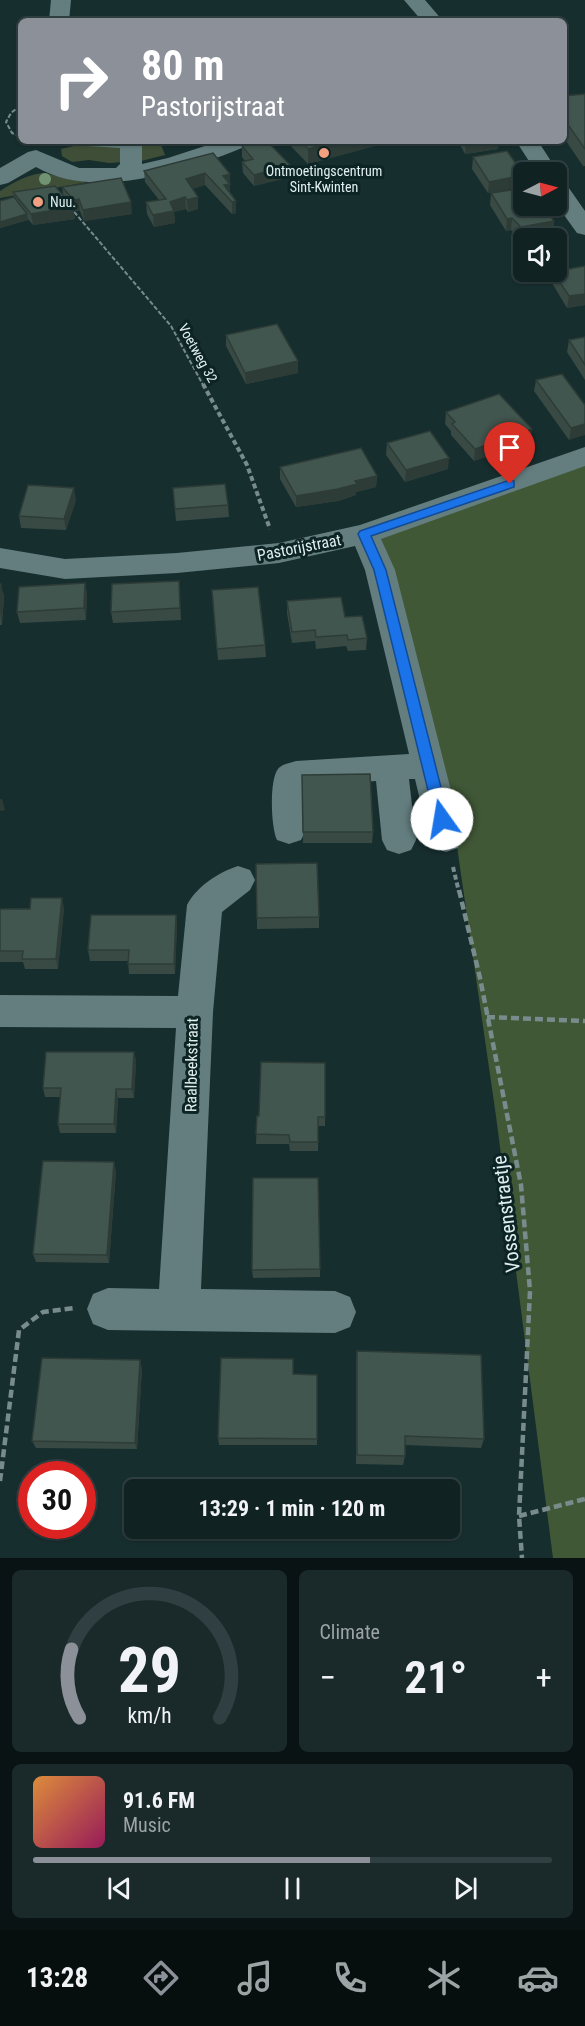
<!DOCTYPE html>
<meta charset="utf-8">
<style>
body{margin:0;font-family:"Roboto Condensed",sans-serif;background:#1a2a2b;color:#f1f3f6;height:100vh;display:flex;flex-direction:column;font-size:22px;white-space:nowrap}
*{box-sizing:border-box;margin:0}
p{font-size:20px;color:#9ca4a6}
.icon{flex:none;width:33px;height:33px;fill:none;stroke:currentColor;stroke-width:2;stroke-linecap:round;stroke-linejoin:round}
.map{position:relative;height:1558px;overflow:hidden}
.sheet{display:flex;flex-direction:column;gap:12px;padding:12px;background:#091313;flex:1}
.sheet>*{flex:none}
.guide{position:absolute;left:18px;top:18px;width:549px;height:126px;border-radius:9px;box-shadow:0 2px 4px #0004,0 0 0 2px #303f41;background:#8c9099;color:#fff;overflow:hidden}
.needle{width:39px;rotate:84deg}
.buttons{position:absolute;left:513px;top:162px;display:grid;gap:12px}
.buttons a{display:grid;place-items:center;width:54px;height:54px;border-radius:9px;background:#112223;box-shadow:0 2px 4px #0004,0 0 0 2px #303f41;font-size:30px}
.speed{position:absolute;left:18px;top:1461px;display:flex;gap:12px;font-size:30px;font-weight:700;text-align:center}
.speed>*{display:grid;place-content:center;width:78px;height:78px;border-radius:50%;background:#112223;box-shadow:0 2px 4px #0004,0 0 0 2px #303f41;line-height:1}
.speed .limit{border:9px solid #d22;background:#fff;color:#111}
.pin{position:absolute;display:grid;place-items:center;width:51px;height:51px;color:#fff;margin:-62px -26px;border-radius:50% 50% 50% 0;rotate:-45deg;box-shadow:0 0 6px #0007}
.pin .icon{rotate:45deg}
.me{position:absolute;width:66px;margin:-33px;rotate:347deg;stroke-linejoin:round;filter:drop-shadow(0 0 4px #0008)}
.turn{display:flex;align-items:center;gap:21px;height:126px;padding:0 24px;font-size:27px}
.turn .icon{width:78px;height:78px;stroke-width:2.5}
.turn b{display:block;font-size:42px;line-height:51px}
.big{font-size:45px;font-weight:700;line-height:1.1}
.sheet .widget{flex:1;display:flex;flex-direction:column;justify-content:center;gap:9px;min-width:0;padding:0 21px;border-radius:9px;background:#1a2a2b}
.sheet .dial{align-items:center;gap:0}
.dial svg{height:156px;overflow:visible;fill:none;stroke:#303f41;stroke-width:7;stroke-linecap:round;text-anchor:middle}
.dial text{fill:#f1f3f6;stroke:none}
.song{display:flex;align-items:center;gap:18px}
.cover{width:72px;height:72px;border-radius:9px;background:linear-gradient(135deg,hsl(30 70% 55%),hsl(330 70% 35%))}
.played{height:6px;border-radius:3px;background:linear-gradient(90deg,#8c9099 65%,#303f41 65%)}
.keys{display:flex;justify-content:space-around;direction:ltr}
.heat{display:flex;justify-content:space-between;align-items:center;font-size:33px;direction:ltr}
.sheet .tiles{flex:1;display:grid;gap:12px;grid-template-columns:1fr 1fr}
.widget:last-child{grid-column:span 2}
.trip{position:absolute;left:124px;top:1479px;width:336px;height:60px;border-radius:9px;background:#112223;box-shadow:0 2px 4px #0004,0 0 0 2px #303f41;font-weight:700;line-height:60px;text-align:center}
.tab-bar{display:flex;height:96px;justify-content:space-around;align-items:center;background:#070e0e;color:#9ca4a6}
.tab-bar .icon{width:42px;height:42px}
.tab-bar .current{color:#8c9099}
.tab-bar b{font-size:27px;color:#f1f3f6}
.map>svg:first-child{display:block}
.green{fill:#3f4f37}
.forest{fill:#415837}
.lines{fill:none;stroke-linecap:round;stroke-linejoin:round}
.path-far2{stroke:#798c8d;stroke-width:2;stroke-dasharray:4.5 2;stroke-linecap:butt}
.path-far1{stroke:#798c8d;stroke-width:4;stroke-dasharray:5 3;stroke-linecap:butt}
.path{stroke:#798c8d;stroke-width:4.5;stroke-dasharray:8 4;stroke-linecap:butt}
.minor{fill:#647e7f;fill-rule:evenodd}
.tree{fill:#729373}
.wall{fill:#384a43}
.shaded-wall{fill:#2e3c37}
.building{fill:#41564e;stroke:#2e3c37;stroke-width:1.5}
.route{fill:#1a73e8;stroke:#114b97;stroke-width:1.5}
.poi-dot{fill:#f2a080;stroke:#0d2425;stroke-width:2}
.labels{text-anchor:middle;stroke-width:6;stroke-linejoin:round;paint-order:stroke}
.far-poi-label{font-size:14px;fill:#e1eff0;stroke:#0d2425}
.far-street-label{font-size:14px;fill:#e1eff0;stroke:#0d2425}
.street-label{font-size:16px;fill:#e1eff0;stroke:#0d2425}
.near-street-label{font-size:20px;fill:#e1eff0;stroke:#0d2425}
</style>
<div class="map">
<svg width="585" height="1558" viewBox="0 0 585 1558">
<rect width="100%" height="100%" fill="#172e2f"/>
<path class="green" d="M160 142 165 155 141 161 109 163 89 160 72 162 62 156 61 149 78 145Z
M43 173 88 182 0 198V191C14 182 26 175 43 173Z"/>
<path class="forest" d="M585 465V1558H553L496 1116 450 798 379 538Z"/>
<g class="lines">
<path class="path-far2" d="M20 136 12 133 6 122 11 113 21 105
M70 207 171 326 203 385"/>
<path class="path-far1" d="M203 384 247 465 270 529
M453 867 459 892"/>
<path class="path" d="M459 890 480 978 521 1185 530 1291 519 1516 522 1558
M487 1017 585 1021
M0 1481 19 1330 43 1312 74 1308
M519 1516 585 1499"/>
<path class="minor" d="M51 0H71L69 21H49Z
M404 0H425L443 21H422Z
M84 141H142V164L168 158 220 141H250L247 146C189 170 95 202 36 167L8 183 0 185V168L28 152 36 150 79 168H116L120 164V148L87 146Z
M516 141H538L558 172 556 175V172H536Z
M556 179 564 181 585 211V235L577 233 556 204Z
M585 447V466L381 539 395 570 463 838 458 848 446 852 434 848 429 838 415 779H409L416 840 411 850 399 854 387 850 382 840 376 781 306 786V830L301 840 289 844 277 840C271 828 269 780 278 769 282 764 290 763 296 761L409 754 365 570 355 546 279 563 177 573 65 579 0 568V548L65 559 177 553 279 543 360 525Z
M238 866 250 870 255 880 250 890 222 912 213 1012 201 1289 335 1291 350 1297 356 1312 350 1327 335 1333 108 1330 93 1324 87 1309 93 1294 108 1288 159 1289 176 1028 0 1027V995L178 996 187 905C196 887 219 872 238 866Z"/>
</g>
<circle class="tree" cx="45" cy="179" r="6"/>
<path class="wall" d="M585 94V166H583L564 138V96Z
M286 141H393L308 164Z
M458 141H499L498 149 465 154Z
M242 146 290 177 254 186 243 173 242 162 245 161 242 157Z
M473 157 522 187 488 193 472 169Z
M144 171 230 174V193L236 213 232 214 205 185 192 189 198 197V209L188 212 186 209 174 212 175 223 154 227 147 214 146 202 159 200 145 182Z
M62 187 132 214 84 221 80 211H76L73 209 75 219 33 225 28 219V220L0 228V201L14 197 13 192 63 195Z
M491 193 554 221 553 233 519 239 511 230 506 231 490 205Z
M585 266V305L567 308 552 283 553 272Z
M226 335 298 361V373L246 384 226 346Z
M585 337V380L567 352 569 340Z
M536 380 585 405 569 440 534 391Z
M446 412 531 441 474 461 451 435V431L445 424Z
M387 443 448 469 405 482 386 455Z
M280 467 377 476 376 487 356 492V495L338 501 296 507 280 479Z
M173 488 228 505 229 517 176 521Z
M76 500 66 530 21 528 19 516Z
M179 581 181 620 113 623 111 612Z
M85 583 87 595 86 620 20 623 17 612Z
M0 585 4 596 2 625H0Z
M212 590 265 645 266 657 218 660Z
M287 601 345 617 367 638 366 650 348 651 346 646 316 649 315 641 292 643 287 613Z
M302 775 373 832 372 843H303Z
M64 908 58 969H25L23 962H0V909Z
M176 915 177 925 175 974H129L128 961H90L88 950Z
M319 917V928L257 929V918Z
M134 1052 136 1061 134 1098H118L116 1133H60L58 1124 60 1097H45L43 1088Z
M257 1116 325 1117V1126H318V1151H290L289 1144H256Z
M116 1171 109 1263 36 1262 33 1254Z
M320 1269V1277L253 1278 252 1270Z
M357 1351 484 1439 481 1448 405 1445V1456L403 1465 356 1464V1362Z
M142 1368 137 1449 36 1448 32 1441Z
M293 1374 317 1439V1445H219L218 1438Z"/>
<path class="shaded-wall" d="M336 141H393L308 164V149Z
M474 141H499L498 149 465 154 466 142Z
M290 165V177L254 186V175Z
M205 173V185L186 191V179Z
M230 174V195L226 196 223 176Z
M524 175 522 187 488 193 489 182Z
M185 197 186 209 174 212 175 223 154 227 153 215 170 202Z
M198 197V209L188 212 187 200Z
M79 199 80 211H76L74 200Z
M236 201V213L232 214V202Z
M131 202 132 214 84 221 83 210Z
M73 207 75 219 33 225 31 214Z
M27 214 28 220 0 228V222Z
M512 218 511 230 506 231 507 219Z
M554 221 553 233 519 239 521 227Z
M585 294V305L567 308 569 296Z
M298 361V373L246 384 245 373Z
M585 424V435L569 440 571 428Z
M532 429 531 441 474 461 475 449Z
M449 458 448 469 405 482 406 470Z
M377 476 376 487 356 492V495L338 501 296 507V496Z
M74 488 76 500 66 530 64 519Z
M85 583 87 595 86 620 84 608Z
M1 584 4 596 2 625 0 613Z
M0 799H2L5 810 0 811Z
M62 898 64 908 58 969 56 959Z
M176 915 177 925 175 974 174 964Z
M134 1052 136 1061 134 1098 132 1089Z
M116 1089 118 1098 116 1133 114 1124Z
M114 1162 116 1171 109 1263 107 1255Z
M140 1360 142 1368 137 1449 135 1443Z"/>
<path class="building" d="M585 94V149L564 119V96Z
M260 141H267L290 165 254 175 242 162 253 159 242 146Z
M301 141H336L308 149Z
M507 151 524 175 489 182 473 157Z
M213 153 230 174 223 176 230 184 224 185 236 201 232 202 205 173 186 179 198 197 187 200 185 197 170 202 174 211 153 215 146 202 166 199 144 171Z
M121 178 131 202 83 210 79 199 74 200 62 187Z
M55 186 73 207 31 214 13 192Z
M524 188V206H543L554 221 521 227 512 218 507 219 491 193Z
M14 197 27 214 0 222V201Z
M585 266V294L569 296 553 272Z
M277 324 298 361 245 373 226 335Z
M585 337V365L569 340Z
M562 374 585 405V424L571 428 536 380Z
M499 394 532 429 475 449 452 424 455 422 446 412Z
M430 431 449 458 406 470 387 443Z
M361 448 377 476 355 481 357 484 338 489 296 496 280 467Z
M225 484 228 505 175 509 173 488Z
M28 485 74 488 64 519 19 516Z
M179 581 180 608 111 612 112 584Z
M85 583 84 608 17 612 19 587Z
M1 584 0 613V585Z
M258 587 265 645 217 649 212 590Z
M341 597 345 617 362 616 367 638 348 640 347 635 316 637 315 630 292 632 287 601Z
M370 774 373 832H303L302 775Z
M317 863 319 917 257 918 256 864Z
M31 898H62L56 959H22L23 951H0V909H30Z
M91 915H176L174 964H128L129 950H88Z
M46 1052H134L132 1089H116L114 1124H58L61 1088H43Z
M261 1062 325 1063V1117H318V1142H290L289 1135 256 1134 257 1116H259Z
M43 1161 114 1162 107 1255 33 1254Z
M253 1178H318L320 1269 252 1270Z
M357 1351 481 1355 484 1439 405 1436V1456L357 1455Z
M42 1358 140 1360 135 1443 32 1441Z
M221 1358 293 1359V1374L317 1375V1439L218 1438Z"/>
<path class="route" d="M510 480 514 481V487L371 536 386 570 449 819 447 823H437L435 819 374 570 358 534 360 531Z"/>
<g class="poi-dot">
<circle cx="324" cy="153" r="6"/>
<circle cx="38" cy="202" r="6"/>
</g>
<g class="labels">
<g class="far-poi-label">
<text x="324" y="176">Ontmoetingscentrum<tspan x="324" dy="16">Sint-Kwinten</tspan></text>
<text x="50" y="207" text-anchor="start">Nuu.</text>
</g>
<g class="far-street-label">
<text transform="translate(198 353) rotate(61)" y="5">Voetweg 32</text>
</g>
<g class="street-label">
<text transform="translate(299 547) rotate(-11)" y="6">Pastorijstraat</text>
<text transform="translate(191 1065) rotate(-89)" y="6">Raalbeekstraat</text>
</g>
<g class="near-street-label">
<text transform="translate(506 1214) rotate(-97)" y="7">Vossenstraetje</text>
</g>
</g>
</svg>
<div class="buttons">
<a><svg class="needle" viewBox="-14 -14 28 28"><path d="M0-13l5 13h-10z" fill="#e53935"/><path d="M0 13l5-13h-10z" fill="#9ca4a6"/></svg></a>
<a><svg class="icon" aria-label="sound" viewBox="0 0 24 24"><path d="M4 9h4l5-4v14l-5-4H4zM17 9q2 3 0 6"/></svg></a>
</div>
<div class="speed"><div class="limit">30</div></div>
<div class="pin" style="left:510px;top:484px;background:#d93025"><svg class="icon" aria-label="arrive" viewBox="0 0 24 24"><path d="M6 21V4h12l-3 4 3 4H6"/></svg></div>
<svg class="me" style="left:442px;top:819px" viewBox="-20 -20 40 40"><circle r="19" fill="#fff"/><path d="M0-13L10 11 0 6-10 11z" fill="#1a73e8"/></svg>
<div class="trip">13:29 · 1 min · 120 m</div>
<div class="guide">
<div class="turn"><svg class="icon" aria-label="right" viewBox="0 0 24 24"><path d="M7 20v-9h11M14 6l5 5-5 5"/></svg><div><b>80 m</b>Pastorijstraat</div></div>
</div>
</div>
<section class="sheet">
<div class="tiles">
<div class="widget dial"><svg viewBox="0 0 100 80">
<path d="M14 69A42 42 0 1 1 86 69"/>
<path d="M14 69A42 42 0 0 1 10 34" stroke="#8c9099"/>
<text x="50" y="56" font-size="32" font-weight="700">29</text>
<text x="50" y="72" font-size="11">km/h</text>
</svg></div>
<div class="widget"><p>Climate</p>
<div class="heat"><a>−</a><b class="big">21°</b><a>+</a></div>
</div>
<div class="widget">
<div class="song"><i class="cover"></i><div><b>91.6 FM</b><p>Music</p></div></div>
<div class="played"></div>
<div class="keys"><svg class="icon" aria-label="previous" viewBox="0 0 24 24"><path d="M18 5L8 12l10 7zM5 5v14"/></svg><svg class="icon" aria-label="pause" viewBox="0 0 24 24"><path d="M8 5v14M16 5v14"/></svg><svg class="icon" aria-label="next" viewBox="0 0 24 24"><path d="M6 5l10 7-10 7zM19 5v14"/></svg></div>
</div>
</div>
</section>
<nav class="tab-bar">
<b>13:28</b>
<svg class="icon current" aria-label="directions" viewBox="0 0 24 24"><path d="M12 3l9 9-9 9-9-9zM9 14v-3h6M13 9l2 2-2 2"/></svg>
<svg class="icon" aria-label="music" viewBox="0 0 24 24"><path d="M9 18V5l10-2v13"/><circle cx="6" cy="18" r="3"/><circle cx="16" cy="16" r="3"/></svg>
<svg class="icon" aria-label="phone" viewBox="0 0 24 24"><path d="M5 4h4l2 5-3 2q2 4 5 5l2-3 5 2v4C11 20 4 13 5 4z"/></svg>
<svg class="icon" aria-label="climate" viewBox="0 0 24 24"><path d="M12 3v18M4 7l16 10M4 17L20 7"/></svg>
<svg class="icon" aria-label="car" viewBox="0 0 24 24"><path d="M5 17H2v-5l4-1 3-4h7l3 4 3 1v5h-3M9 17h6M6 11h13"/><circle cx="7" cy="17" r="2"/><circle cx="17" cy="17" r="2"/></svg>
</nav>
